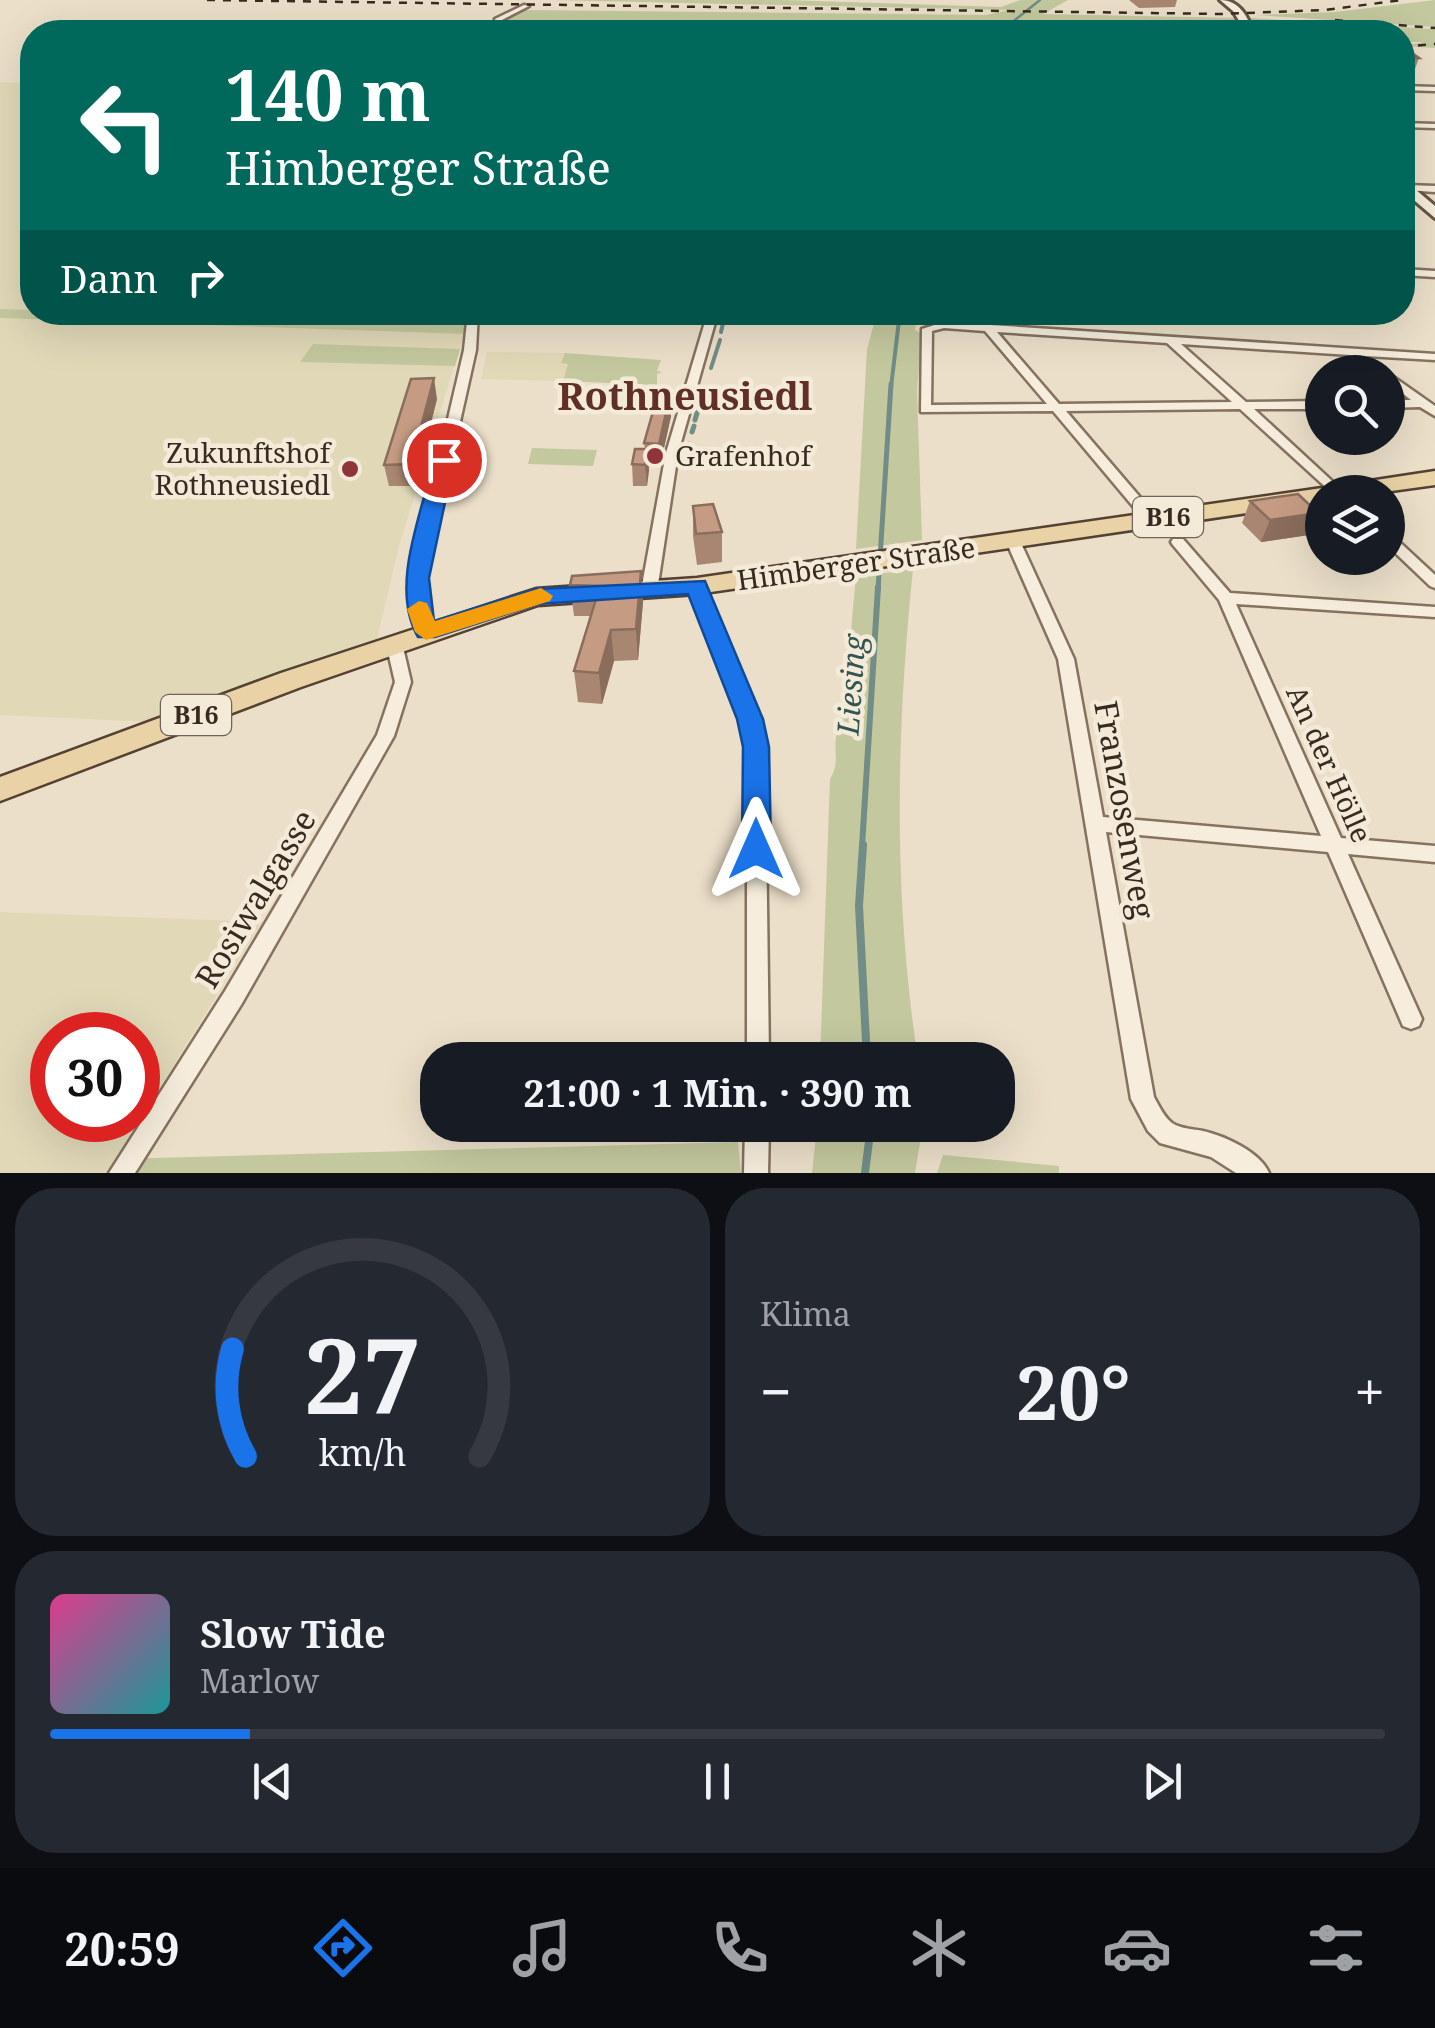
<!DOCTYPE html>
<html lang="de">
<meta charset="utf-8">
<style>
body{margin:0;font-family:"Noto Serif",serif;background:#242831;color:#f1f3f6;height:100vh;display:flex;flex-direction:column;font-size:38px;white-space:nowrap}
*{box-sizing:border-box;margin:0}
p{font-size:32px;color:#9ea1a6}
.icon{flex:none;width:55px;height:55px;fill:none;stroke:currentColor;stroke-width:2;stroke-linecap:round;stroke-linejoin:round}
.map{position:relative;height:1173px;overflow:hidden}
.drawer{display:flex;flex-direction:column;gap:15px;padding:15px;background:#0d0f14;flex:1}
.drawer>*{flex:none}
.top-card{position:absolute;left:20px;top:20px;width:1395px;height:305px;border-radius:40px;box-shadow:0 10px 40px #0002;background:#00695c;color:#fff;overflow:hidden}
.buttons{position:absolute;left:1305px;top:355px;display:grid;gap:20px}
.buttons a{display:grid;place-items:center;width:100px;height:100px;border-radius:50%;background:#171b24;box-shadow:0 10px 40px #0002;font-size:50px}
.speed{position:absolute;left:30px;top:1012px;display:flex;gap:20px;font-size:50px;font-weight:700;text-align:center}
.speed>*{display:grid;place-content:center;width:130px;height:130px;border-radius:50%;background:#171b24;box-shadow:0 10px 40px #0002;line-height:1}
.speed .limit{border:15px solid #d22;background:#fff;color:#111}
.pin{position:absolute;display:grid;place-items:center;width:85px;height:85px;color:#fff;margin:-42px;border:5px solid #fff;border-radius:50%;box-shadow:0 2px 10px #0007}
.me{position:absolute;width:110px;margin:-55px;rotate:0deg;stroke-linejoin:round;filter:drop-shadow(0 0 8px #0008)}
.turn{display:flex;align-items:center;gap:35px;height:210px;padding:0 40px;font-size:45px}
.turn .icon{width:130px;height:130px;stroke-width:2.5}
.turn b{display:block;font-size:70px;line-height:85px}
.then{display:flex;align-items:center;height:95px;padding:0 40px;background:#0003;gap:20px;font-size:38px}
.big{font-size:75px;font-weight:700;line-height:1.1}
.drawer .tile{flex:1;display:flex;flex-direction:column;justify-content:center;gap:15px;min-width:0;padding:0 35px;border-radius:40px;background:#242831}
.drawer .dial{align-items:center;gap:0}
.dial svg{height:260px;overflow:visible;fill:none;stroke:#363941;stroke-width:7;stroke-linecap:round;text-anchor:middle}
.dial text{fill:#f1f3f6;stroke:none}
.song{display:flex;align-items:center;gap:30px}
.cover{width:120px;height:120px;border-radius:15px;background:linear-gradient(135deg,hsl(330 70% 55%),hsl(180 70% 35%))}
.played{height:10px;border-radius:5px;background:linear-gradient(90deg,#1a73e8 15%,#363941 15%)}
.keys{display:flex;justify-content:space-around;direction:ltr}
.heat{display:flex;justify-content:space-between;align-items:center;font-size:55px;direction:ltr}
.drawer .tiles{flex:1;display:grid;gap:15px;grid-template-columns:1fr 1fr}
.tile:last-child{grid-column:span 2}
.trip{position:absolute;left:420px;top:1042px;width:595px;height:100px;border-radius:40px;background:#171b24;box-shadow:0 10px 40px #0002;font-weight:700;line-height:100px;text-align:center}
.menu{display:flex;height:160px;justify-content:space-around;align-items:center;background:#090b0e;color:#9ea1a6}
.menu .icon{width:70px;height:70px}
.menu .on{color:#1a73e8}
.menu b{font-size:45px;color:#f1f3f6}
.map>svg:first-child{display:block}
.farmland{fill:#e0d8b7;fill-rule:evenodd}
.green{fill:#c4c89e}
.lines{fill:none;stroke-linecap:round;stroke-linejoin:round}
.stream-far4{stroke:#718d85;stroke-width:2.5}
.stream-far3{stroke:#718d85;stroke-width:4}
.stream-far2{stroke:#718d85;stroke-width:5}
.stream-far1{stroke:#718d85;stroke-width:6}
.stream{stroke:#718d85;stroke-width:8}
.street-casing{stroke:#85725f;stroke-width:5}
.secondary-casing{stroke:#675442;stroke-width:6}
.primary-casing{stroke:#544133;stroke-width:5}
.street{fill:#f6eddc;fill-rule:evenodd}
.secondary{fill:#f6eddc;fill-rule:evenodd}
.primary{fill:#e9d2a5;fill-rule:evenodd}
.rail{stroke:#372b21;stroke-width:2.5;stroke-dasharray:8 8;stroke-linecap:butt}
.wall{fill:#a98671}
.shaded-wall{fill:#8a6d5c}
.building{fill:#c59c83;stroke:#8a6d5c;stroke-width:2.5}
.route{fill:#1a73e8;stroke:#114b97;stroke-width:2.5}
.slow{fill:#f59e0b}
.poi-dot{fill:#8f3539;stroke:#f3ead8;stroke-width:4}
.labels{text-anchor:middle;stroke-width:9;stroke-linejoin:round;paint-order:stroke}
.shield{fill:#f3ead8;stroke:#6f6458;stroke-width:2.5}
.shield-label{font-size:25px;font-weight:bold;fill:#372b21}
.poi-label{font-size:28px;fill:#372b21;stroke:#f3ead8;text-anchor:end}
.street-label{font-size:28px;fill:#372b21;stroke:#f3ead8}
.water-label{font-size:30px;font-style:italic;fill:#325552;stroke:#f3ead8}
.near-street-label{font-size:32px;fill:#372b21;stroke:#f3ead8}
.district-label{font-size:38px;font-weight:bold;fill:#602f25;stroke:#f3ead8}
</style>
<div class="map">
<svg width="1435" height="1173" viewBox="0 0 1435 1173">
<rect width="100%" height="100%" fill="#ebdfc9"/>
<path class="farmland" d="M0 82 32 84V310L0 309Z
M109 313H465L464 323Z
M0 318 464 334 399 546 377 639 150 722 0 715Z
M487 352 565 353 561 363H569L563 381 481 379Z
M0 912 262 922 107 1173H0ZM52 1035H138V1120H52Z"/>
<path class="green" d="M550 0H784L1001 7 1020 0H1068L1043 14 1236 18 1243 32 1228 27 1065 26 1060 32H988L1000 21 984 32H573L518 29 508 32 503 27V19L522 10 986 15 1009 10Z
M1435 0V27L1257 15 1335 12Z
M1251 18 1435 29V48L1403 46 1424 42H1403L1402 32H1257Z
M0 309 464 323V334L0 318Z
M877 313H999L995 325 917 322 915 330 922 334 917 391 922 540 856 549 867 349Z
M313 344 460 349 455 366 300 362Z
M565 353 661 360 657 371 662 372 657 374V385L563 381 568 364 561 363Z
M532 448 597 450 593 466 528 464Z
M913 569C896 735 893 895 918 1060H820L830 779C841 761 832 751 837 733 849 684 850 631 856 577Z
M817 1125H923L915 1173H812Z
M738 1142 741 1173H107L116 1159Z
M943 1155 1059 1166V1173H937Z"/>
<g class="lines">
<path class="stream-far4" d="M1000 32 1040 0"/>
<path class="stream-far3" d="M721 332 724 319
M711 368 720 340
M891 387 900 312"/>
<path class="stream-far2" d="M695 420 701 399
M692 432 694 426
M688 449 689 444
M878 590 891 384"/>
<path class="stream-far1" d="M862 847 878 587"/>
<path class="stream" d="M863 845 859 906 867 1060
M865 1173 871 1125"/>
<g class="street-casing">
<path id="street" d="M524 5 529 6 500 21 505 32H499L495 19Z
M1402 86 1435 87V91L1402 90Z
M1402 123 1435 124V128L1402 127Z
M1408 185 1435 186V192L1405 190 1404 188Z
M1402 269 1435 271V277L1402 275Z
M468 312H478L476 350 425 578 428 614 435 632 427 637 421 636 412 614 411 578 464 350Z
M708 312H718L678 453 657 591 649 596 641 591 666 453Z
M944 322 1435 354V360L1366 356 1387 372H1374L1350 355 1181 344 1246 402 1322 401V409H1254L1344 492H1331L1240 409 1066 411 1157 517 1159 520 1157 523H1147L1053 411 921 412 922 329ZM944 328 985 331 1047 404 931 405 932 331ZM997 332 1167 343 1232 402 1059 404Z
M1388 373 1435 406V416L1420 407 1388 408V400H1411L1388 382Z
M1388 535 1393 536 1435 575V588L1430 586 1388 546Z
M1013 537 1020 541 1074 659 1103 817 1321 836 1219 600 1173 545 1171 542 1173 539H1183L1230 593 1435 607V617L1236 604 1341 838 1435 846V862L1348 854 1422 1019 1419 1026 1411 1029 1403 1026 1328 852 1106 832 1154 1097C1159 1106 1164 1117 1172 1123 1181 1129 1194 1129 1203 1131 1225 1136 1260 1152 1269 1173H1236L1211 1157 1160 1143 1148 1131 1131 1099 1058 659 1006 541Z
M697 581 704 586 759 719 765 747 769 1060H747V747L741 719 690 586Z
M394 638 402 643 411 682 394 736 241 1005 135 1173H109L225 991 377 735 395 682 386 643Z
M745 1125H769L768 1173H744Z"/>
</g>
<g class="secondary-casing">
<path id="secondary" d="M1220 0C1240 0 1247 17 1254 32H1246L1233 11Z
M1402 178 1435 206V218L1402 190Z"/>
</g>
<g class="primary-casing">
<path id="primary" d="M1435 471V485L1384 492H1332L1343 485Z
M1322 488 1332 492H1322V502L697 594 538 605 301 687 0 801V777L281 673 536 589 697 578Z"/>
</g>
<use href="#street" class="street"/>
<use href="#secondary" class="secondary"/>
<use href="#primary" class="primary"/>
<path class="rail" d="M207 0 1221 14 1324 10 1403 0
M1335 20 1435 28
M1402 47 1435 44"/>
</g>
<path class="wall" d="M1129 0H1177L1175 7 1139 8Z
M1402 46 1419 58 1412 77H1402Z
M1218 312H1362L1359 321Z
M670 395 671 416 660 466 649 465 647 486H633L632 464 645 449 644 443Z
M437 399 415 486H389L384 465Z
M1250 501 1309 535 1261 542 1242 523Z
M693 506 722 532V562L697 565 693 536Z
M572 576 643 602 638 660 614 661 602 704 578 702 574 671 591 616H574L570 585Z"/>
<path class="shaded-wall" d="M434 378 437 399 415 486 411 464Z
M670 395 671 416 660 466 659 444Z
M648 449 649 471 647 486 645 465Z
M1318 513 1309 535 1261 542 1270 520Z
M641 571 643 602 638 660 636 629Z
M611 630 614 661 602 704 599 673Z"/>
<path class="building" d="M1281 26 1380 29 1384 32H1289Z
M1402 46 1419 58H1402Z
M434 378 411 464 384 465 411 379Z
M658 394 670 395 659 444 644 443Z
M635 449H648L645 465 632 464Z
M1298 494 1318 513 1270 520 1250 501Z
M713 504 722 532 696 534 693 506Z
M641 571 636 629 611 630 599 673 574 671 600 586 570 585 572 576Z"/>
<path class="route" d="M444 454 454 460 429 578 434 621 536 589 705 581 763 719 769 747 771 849 767 857H746L742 849 743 747 737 719 688 594 538 604 435 637H418C389 587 422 513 434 460Z"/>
<path class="slow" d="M541 588 553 596 550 601 426 640 415 632 407 609 419 601 427 603 435 621Z"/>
<g class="poi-dot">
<circle cx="655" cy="456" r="10"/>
<circle cx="350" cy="469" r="10"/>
</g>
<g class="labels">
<g class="shield">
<rect x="1133" y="497" width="70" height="40" rx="8"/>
<rect x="161" y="695" width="70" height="40" rx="8"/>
</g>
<g class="shield-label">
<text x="1168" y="526">B16</text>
<text x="196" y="724">B16</text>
</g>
<g class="poi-label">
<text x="330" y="463">Zukunftshof<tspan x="330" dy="32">Rothneusiedl</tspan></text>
<text x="675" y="466" text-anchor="start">Grafenhof</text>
</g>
<g class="street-label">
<text transform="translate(856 564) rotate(-8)" y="10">Himberger Straße</text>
<text transform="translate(1329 764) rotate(66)" y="10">An der Hölle</text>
</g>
<g class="water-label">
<text transform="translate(852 685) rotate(-86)" y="10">Liesing</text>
</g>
<g class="near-street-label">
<text transform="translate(1124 810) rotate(80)" y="11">Franzosenweg</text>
<text transform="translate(256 899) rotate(-59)" y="11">Rosiwalgasse</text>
</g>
<g class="district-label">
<text x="685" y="410">Rothneusiedl</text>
</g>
</g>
</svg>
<div class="buttons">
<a><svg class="icon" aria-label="search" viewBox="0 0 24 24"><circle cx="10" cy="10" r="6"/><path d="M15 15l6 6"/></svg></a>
<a><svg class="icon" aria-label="layers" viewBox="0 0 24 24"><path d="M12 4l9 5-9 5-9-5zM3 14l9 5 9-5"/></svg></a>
</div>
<div class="speed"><div class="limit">30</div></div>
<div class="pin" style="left:444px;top:460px;background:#d93025"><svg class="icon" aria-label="arrive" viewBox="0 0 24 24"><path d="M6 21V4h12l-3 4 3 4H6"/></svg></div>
<svg class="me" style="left:756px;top:849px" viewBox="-20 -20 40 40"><path d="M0-17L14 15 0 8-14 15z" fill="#1a73e8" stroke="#fff" stroke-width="4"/></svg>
<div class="trip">21:00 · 1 Min. · 390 m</div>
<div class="top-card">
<div class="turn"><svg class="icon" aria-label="left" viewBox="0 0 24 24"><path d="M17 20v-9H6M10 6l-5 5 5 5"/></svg><div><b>140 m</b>Himberger Straße</div></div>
<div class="then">Dann<svg class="icon" aria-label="right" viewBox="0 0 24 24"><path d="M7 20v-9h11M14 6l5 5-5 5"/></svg></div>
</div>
</div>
<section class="drawer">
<div class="tiles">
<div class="tile dial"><svg viewBox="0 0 100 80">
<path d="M14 69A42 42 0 1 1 86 69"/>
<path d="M14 69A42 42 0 0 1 10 36" stroke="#1a73e8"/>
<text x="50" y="56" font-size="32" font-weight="700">27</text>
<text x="50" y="72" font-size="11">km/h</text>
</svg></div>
<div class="tile"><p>Klima</p>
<div class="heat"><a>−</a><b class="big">20°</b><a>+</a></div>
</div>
<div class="tile">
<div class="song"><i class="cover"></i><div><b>Slow Tide</b><p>Marlow</p></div></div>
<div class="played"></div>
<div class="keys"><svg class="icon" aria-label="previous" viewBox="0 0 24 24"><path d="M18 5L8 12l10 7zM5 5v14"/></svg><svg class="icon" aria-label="pause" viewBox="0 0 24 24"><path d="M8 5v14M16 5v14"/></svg><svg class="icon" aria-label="next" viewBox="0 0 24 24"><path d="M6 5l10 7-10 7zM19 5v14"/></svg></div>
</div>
</div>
</section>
<nav class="menu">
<b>20:59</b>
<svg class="icon on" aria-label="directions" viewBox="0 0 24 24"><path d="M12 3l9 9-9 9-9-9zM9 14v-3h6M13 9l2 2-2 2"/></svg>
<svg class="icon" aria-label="music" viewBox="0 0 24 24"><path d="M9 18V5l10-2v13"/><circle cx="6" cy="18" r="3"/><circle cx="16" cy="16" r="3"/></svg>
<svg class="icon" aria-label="phone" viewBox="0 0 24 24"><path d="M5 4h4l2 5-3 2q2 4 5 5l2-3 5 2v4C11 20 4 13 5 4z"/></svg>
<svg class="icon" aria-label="climate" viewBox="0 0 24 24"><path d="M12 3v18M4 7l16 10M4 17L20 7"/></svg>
<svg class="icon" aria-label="car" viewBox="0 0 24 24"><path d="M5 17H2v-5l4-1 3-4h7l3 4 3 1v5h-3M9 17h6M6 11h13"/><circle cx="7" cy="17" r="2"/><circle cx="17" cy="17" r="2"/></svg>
<svg class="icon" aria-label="filters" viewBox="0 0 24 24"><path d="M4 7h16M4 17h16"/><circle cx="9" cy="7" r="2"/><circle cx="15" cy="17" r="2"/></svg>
</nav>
